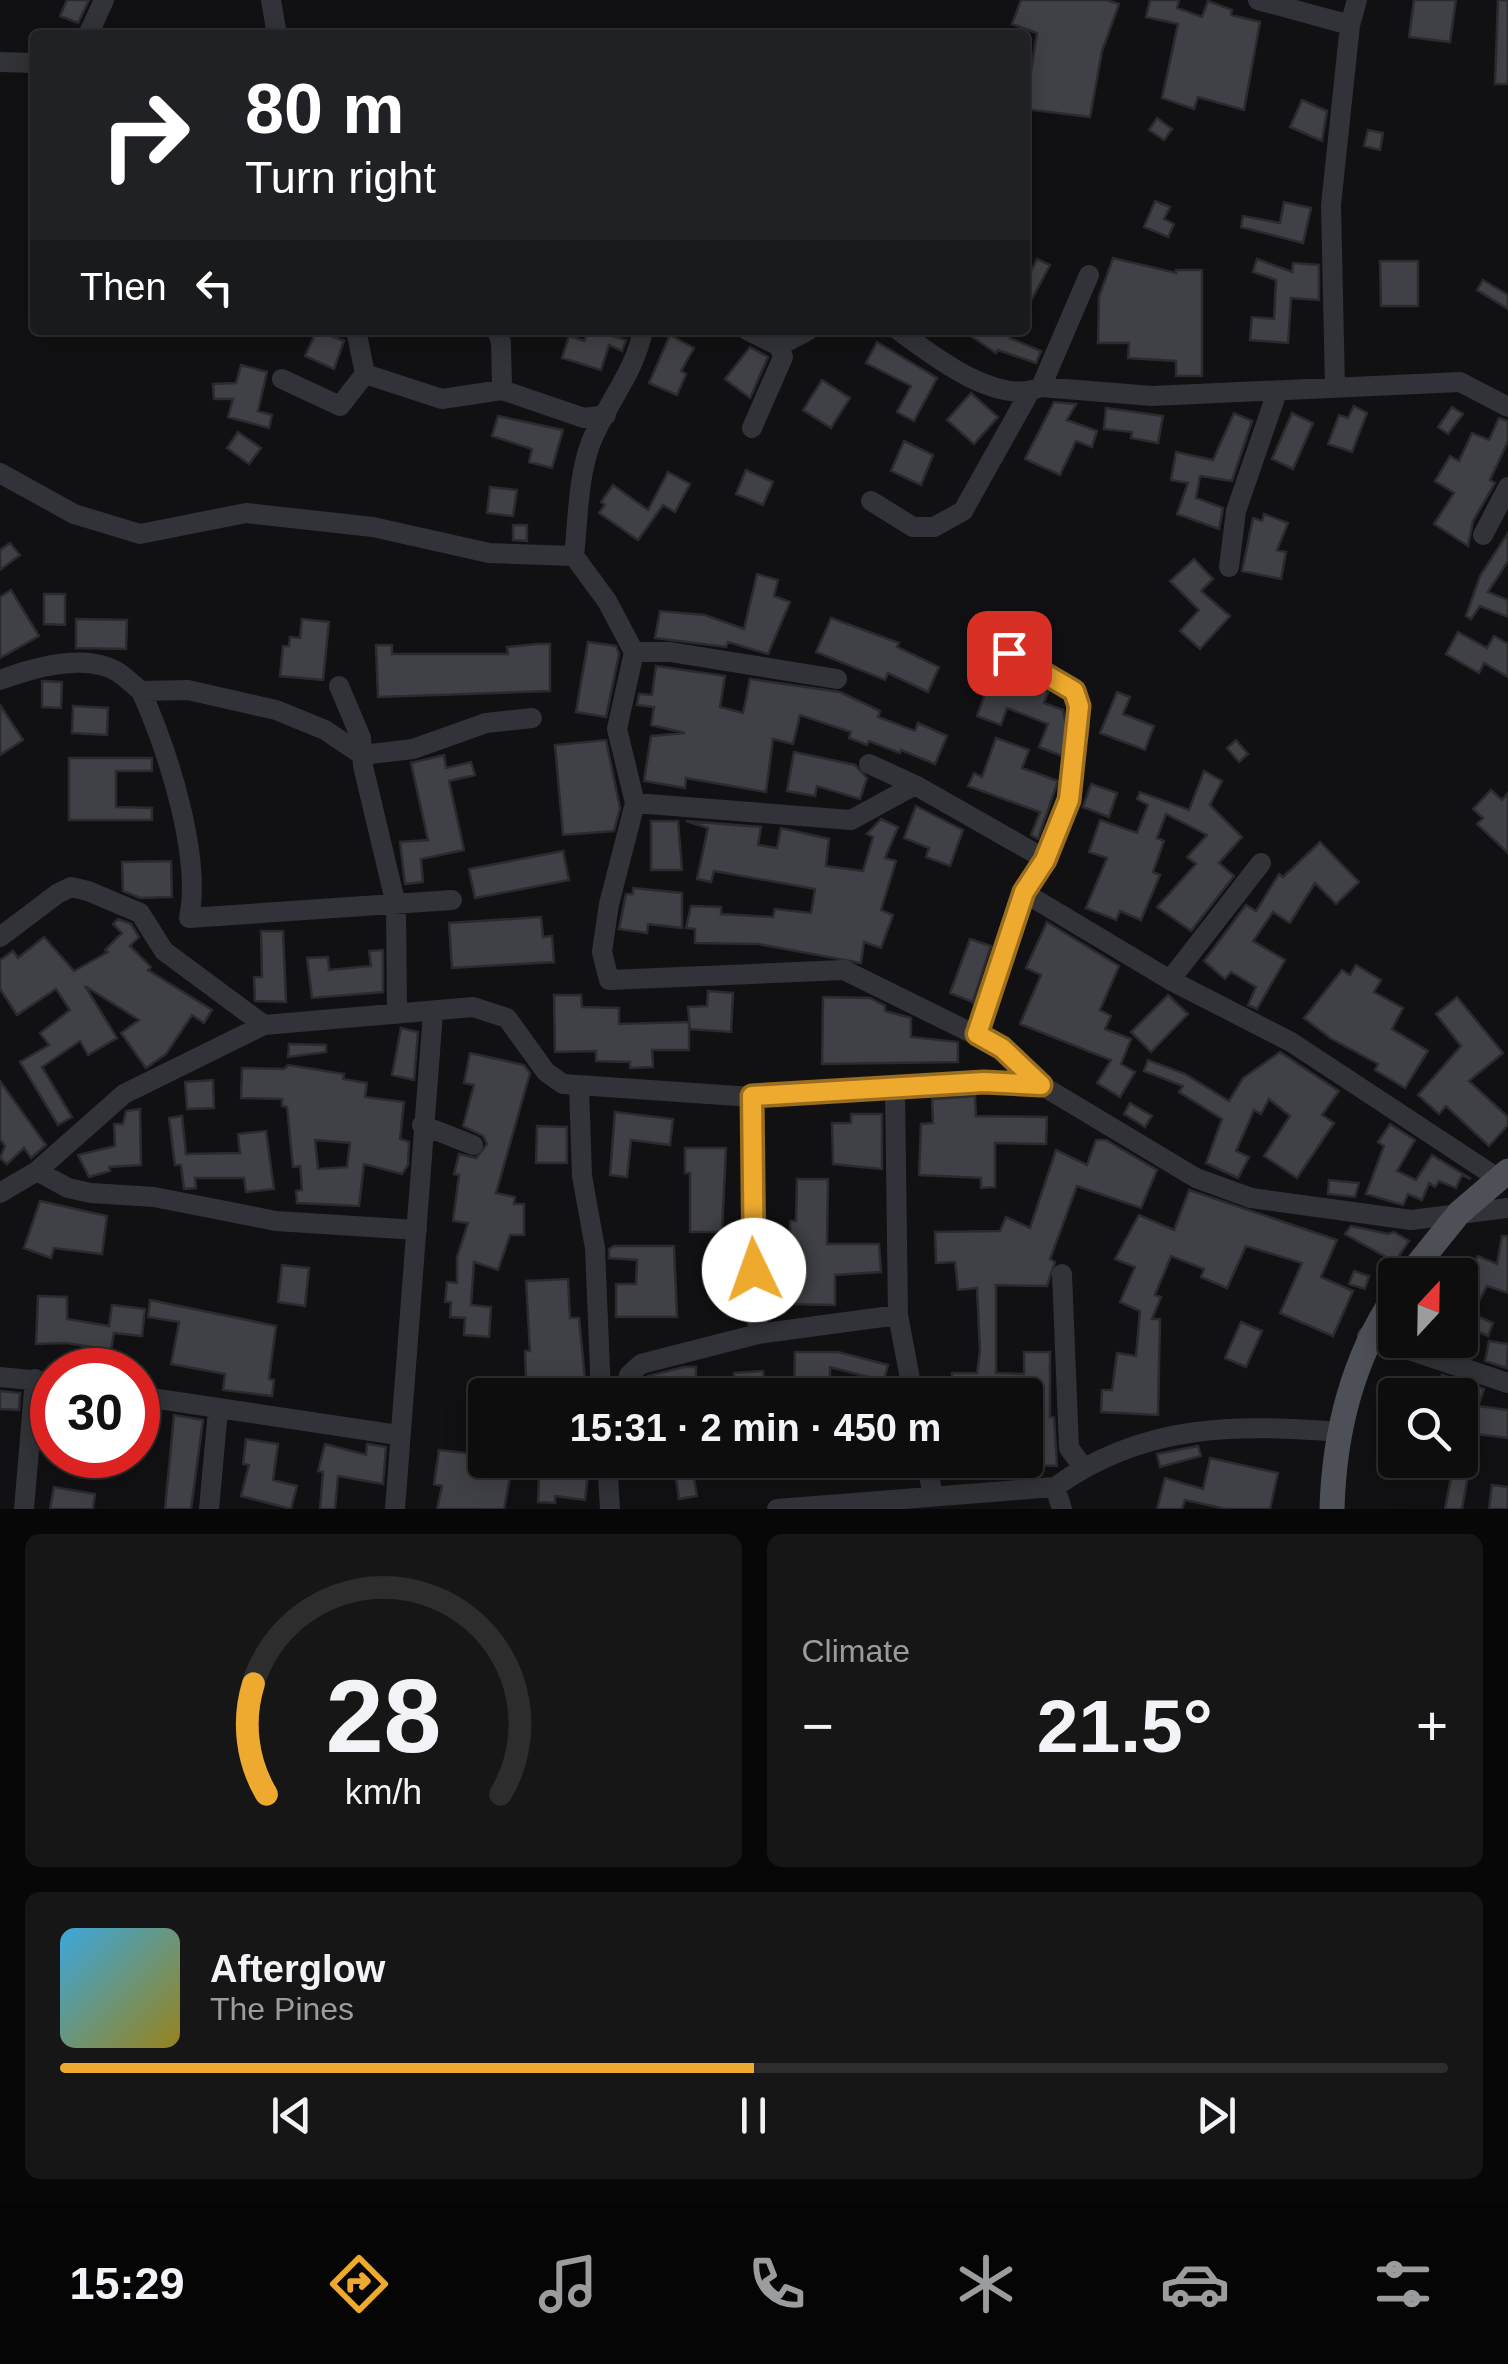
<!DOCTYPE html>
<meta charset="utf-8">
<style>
body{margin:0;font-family:Helvetica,sans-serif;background:#161617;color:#f1f3f6;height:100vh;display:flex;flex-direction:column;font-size:38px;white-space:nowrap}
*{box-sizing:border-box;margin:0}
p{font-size:32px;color:#9a9c9e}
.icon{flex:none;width:55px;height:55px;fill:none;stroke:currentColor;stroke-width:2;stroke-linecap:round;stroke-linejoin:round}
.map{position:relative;height:1509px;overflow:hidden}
.panel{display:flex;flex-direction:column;gap:25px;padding:25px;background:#070708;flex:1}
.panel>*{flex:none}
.top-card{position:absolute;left:30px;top:30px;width:1000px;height:305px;border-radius:10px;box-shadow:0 5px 25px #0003,0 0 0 2px #2d2d2e;background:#202124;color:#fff;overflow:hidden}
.needle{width:65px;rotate:22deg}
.fabs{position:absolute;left:1378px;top:1258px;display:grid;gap:20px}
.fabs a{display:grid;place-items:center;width:100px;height:100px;border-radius:10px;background:#0d0d0e;box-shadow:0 5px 25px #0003,0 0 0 2px #2d2d2e;font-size:50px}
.speed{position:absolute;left:30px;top:1348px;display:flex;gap:20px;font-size:50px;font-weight:700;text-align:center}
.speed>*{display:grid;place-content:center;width:130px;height:130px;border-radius:50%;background:#0d0d0e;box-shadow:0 5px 25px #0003,0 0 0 2px #2d2d2e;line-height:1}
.speed .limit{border:15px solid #d22;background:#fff;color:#111}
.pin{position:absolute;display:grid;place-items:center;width:85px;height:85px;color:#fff;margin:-42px;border-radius:20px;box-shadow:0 5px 15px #0006}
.me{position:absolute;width:110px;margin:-55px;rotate:357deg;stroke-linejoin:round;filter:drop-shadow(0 0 8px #0008)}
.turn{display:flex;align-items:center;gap:35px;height:210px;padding:0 50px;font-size:45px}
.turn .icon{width:130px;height:130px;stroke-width:2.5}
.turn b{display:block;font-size:70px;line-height:85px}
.then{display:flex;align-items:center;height:95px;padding:0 50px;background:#0003;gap:20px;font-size:38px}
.big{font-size:75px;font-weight:800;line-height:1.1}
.panel .widget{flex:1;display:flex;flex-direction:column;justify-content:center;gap:15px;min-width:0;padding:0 35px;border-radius:15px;background:#161617}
.panel .dial{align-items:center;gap:0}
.dial svg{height:260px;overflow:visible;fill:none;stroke:#2d2d2e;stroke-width:7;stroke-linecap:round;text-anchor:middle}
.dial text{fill:#f1f3f6;stroke:none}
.song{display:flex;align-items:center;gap:30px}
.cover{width:120px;height:120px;border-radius:15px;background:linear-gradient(135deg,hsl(200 70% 55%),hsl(50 70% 35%))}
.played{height:10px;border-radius:5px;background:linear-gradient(90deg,#edaa2e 50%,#2d2d2e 50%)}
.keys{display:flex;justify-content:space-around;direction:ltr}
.heat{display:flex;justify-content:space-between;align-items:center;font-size:55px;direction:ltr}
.panel .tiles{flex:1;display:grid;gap:25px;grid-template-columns:1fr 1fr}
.widget:last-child{grid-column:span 2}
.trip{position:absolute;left:468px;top:1378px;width:575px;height:100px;border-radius:10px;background:#0d0d0e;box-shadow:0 5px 25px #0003,0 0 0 2px #2d2d2e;font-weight:800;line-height:100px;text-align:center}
.tab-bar{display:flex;height:160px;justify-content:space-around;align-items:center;background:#050506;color:#9a9c9e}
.tab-bar .icon{width:70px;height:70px}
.tab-bar .current{color:#edaa2e}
.tab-bar b{font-size:45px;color:#f1f3f6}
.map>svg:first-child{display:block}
.building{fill:#404146;stroke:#2b2b2f;stroke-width:2.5;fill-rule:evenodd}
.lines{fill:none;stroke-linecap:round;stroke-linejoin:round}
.minor{stroke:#323338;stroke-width:20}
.major{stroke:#4e5057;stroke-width:25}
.route-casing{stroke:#9a6e1e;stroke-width:25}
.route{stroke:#edaa2e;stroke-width:18}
</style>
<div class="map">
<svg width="1508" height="1509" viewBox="0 0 1508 1509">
<rect width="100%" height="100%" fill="#111113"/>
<path class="building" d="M67 0H89L78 23 60 16Z
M1021 0H1107L1119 4 1102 51 1090 117 1025 109 1037 33 1012 24Z
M1150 0H1179L1177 8 1202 17 1208 1 1232 10 1231 15 1260 22 1244 110 1198 97 1194 109 1162 98 1178 24 1146 17Z
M1414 0H1456L1450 42 1409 37Z
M1498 0H1508V84H1495Z
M1302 100 1327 111 1322 141 1290 127Z
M1157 118 1172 129 1164 140 1149 130Z
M1368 130 1383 133 1380 150 1364 146Z
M1155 201 1170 207 1164 219 1174 224 1168 237 1144 227Z
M1284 202 1311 208 1303 243 1241 227 1243 216 1280 223Z
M1113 258 1176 273V270H1202V376H1176V361L1128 358 1129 343H1098L1099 297Z
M1037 259 1050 265 1025 312V284Z
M1257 259 1292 272 1293 263 1319 265V300L1291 298 1288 343 1250 340 1252 317 1274 319 1276 280 1253 272Z
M1380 261H1418V306H1381Z
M1483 280 1508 295V309L1477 290Z
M317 330 344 341 334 369 305 356Z
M589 330 626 340 622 351 609 345 601 370 562 358 569 336 584 341Z
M962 330H1014L1010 338 1041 351 1036 363 998 350 996 353Z
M670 335 694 348 681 371 686 374 677 395 649 383Z
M877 342 937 378 914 421 897 412 911 386 866 363Z
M750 347 768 357 750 398 725 379Z
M241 365 267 372 258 411 272 415 269 428 228 417 233 399H214L213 384 236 383Z
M822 380 850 398 831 428 803 410Z
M971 393 998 417 974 444 947 420Z
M1054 402 1076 404 1067 420 1097 431 1092 447 1076 441 1060 475 1025 459Z
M1354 406 1367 413 1352 452 1328 444 1339 415 1348 418Z
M1452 407 1463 414 1448 434 1438 427Z
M1106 408 1163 416 1158 443 1131 438 1132 432 1104 429Z
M1234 413 1252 421 1232 481 1200 476 1196 498 1223 508 1219 529 1177 514 1188 483 1171 480 1176 452 1213 460Z
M1292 413 1313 423 1293 469 1272 459Z
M498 416 563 430 552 468 529 462 532 449 492 436Z
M1499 418 1508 421V441L1490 480 1495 483 1473 521 1468 546 1434 524 1454 493 1435 481 1450 456 1459 461 1472 433 1489 440Z
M238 432 261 448 249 464 227 448Z
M904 441 933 455 921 485 891 471Z
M746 470 773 482 763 505 736 494Z
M668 472 690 484 675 512 663 505 638 540 599 513 605 505 601 502 613 485 648 510Z
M490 487 517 490 513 516 487 513Z
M1264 514 1288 523 1277 550 1286 552 1281 579 1242 571 1253 518 1262 521Z
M513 525H527V541L513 540Z
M1508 533V561L1488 592 1508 600V617L1480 606 1471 619 1466 616 1480 576Z
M10 543 20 555 0 570V550Z
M1194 559 1213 579 1201 591 1230 616 1200 649 1180 631 1199 610 1170 581Z
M757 574 778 580 774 596 790 602 768 654 728 642 726 647 655 638 660 611 705 615 744 629Z
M11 590 39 636 0 658V597Z
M44 594H65V625L44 624Z
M831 618 899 643 897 647 939 667 928 692 888 673 885 680 816 652Z
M76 619 127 620 126 649 76 648Z
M302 619 329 622 323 680 280 676 283 646H289L290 637 300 638Z
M1458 632 1487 648 1494 636 1508 644V677L1484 663 1479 673 1446 654Z
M588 642 616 646 619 654 606 717 576 712Z
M537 644H550V691L378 697 376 645H392V654H508L507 647Z
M656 666 725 676 720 707 743 713 750 679 840 692 880 711 878 717 915 731 918 723 947 736 935 764 901 750 900 753 869 741 867 745 849 738 851 732 800 715 793 744 773 739 766 792 686 778 685 788 644 781 651 736 685 733 651 725 654 707 637 705 639 694 652 695Z
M995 666 1048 692 1044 703 1063 710 1066 725 1062 756 1039 747 1048 724 1007 708 1001 725 977 716Z
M42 681 62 682 61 708 42 707Z
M1117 692 1130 697 1123 714 1154 726 1145 750 1100 733Z
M0 705 23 740 0 755Z
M73 706 108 708 107 735 72 733Z
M996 738 1029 750 1022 768 1058 781 1038 839 1031 835 1040 812 968 786 974 773 982 777Z
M606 740 620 808 614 831 563 835 555 745Z
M1236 740 1248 754 1239 762 1227 748Z
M794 752 855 765 867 778 860 799 817 786 815 796 787 791Z
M444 755 446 768 471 762 475 775 449 781 464 850 421 859 423 882 405 884 400 842 428 840 411 763Z
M69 758H152V771H116V807L152 808V820H69Z
M1204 771 1222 781 1210 805 1242 837 1219 863 1234 876 1191 931 1157 907 1196 864 1187 857 1207 835 1166 814 1157 838 1164 841 1153 872 1160 875 1141 920 1120 911 1116 920 1086 908 1107 858 1089 852 1100 820 1137 833 1148 805 1137 799 1140 792 1189 810Z
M1091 784 1117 793 1109 817 1083 807Z
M1491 790 1502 800 1508 793V853L1477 824 1483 818 1473 809Z
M916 806 963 830 950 866 926 857 929 848 904 838Z
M881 819 898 827 885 858 896 861 881 910 893 915 881 948 864 942 861 963 758 944 695 943V929L686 928 691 906 721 907V914L773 917 775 909 811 913 815 889 714 871 711 882 697 879 708 828 686 821 761 827 758 845 777 848 781 828 829 839 826 866 863 871 873 837 867 834Z
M651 821H678L682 870H651Z
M1320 842 1359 882 1336 904 1315 883 1290 923 1273 912 1253 941 1285 960 1257 1009 1248 1005 1256 987 1231 972 1225 979 1204 961 1246 905 1256 911 1279 874 1283 877Z
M563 851 569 880 475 898 469 869Z
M171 861 172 897 140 898 123 891 122 862Z
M633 888 682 893V928L648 924 647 933 619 929 626 894H633Z
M541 917 543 937 552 936 554 962 452 968 449 923Z
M118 919 131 924 139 937 130 946 151 967 148 970 212 1010 204 1023 192 1015 166 1054 146 1068 121 1033 139 1020 85 986 117 1038 88 1055 80 1041 42 1067 72 1117 58 1125 20 1062 49 1045 40 1033 70 1010 56 989 17 1015 0 989V960L13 951 18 958 44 937 74 971 108 952 105 950 122 933 113 924Z
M1047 922 1119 966 1100 1010 1111 1016 1105 1029 1131 1039 1121 1064 1135 1072 1120 1097 1097 1083 1111 1060 1020 1024 1041 975 1026 968Z
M261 931H283L286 1002 255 1001 254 977H262Z
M970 939 991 946 973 1002 950 993Z
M383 950V992L312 998 307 958 328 957 329 970 371 966 369 951Z
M1356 965 1381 980 1374 992 1403 1008 1392 1029 1428 1051 1405 1088 1375 1070 1378 1064 1330 1038 1304 1018 1342 970 1350 975Z
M708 991 733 993 731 1032 690 1029 688 1007 707 1006Z
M554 995H581L582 1007 619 1008V1024L689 1022V1050H652L653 1067 630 1068V1062L596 1061V1051L555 1052Z
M1168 995 1188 1014 1151 1052 1131 1032Z
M823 997 870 998 885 1006V1011L911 1018V1037L958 1042V1062L822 1064Z
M1457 997 1503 1053 1469 1081 1508 1117V1125L1489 1146 1446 1106 1439 1114 1418 1095 1461 1046 1436 1014Z
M401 1028 418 1032 414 1080 392 1075Z
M289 1044 326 1045V1052L288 1057Z
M1280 1052 1339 1091 1322 1115 1334 1123 1297 1178 1264 1156 1290 1116 1269 1099 1261 1114 1254 1110 1236 1151 1249 1157 1238 1178 1206 1163 1222 1119 1179 1092 1183 1086 1144 1071 1148 1060 1185 1074 1229 1101 1243 1078Z
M470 1053 524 1065 530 1073 496 1193 515 1197 514 1204H524V1235H510L498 1270 474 1262 471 1305 491 1307 489 1337 464 1335 465 1318 450 1317 451 1302H445L447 1282 457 1283V1257L468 1223 453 1221 459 1175 454 1174 459 1154 476 1158 487 1144 483 1136 463 1126 474 1085 464 1083Z
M288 1065 344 1074 343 1079 367 1083 365 1097 404 1102 400 1139 409 1142 408 1165 402 1174 364 1164 359 1206 297 1203 296 1191 302 1190 300 1166 293 1167 287 1107 282 1106V1099L241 1098 242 1068 284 1069ZM315 1140 350 1143 347 1167 318 1169Z
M213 1080 214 1108 187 1109 185 1082Z
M0 1081 46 1145 31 1158 24 1148 7 1164 0 1158 5 1146 0 1139Z
M975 1096 976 1116 1047 1117 1046 1144 995 1143V1187L981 1188V1178L919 1175 921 1124 933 1123 932 1099Z
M1130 1103 1152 1116 1145 1127 1124 1114Z
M140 1109 141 1165 109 1167 110 1171 89 1177 78 1155 115 1146 114 1124H123L126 1111Z
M615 1112 673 1119 670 1145 631 1140 627 1177 610 1175Z
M851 1114H882V1169L833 1164 832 1123H851Z
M182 1116 186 1154 240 1153 238 1134 266 1131 274 1189 246 1192 244 1178H195L196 1188 184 1189 181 1165H175L169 1118Z
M1390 1124 1415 1140 1397 1171 1416 1180 1432 1155 1471 1179 1462 1175 1456 1188 1439 1181 1435 1187 1429 1183 1422 1200 1408 1194 1403 1205 1366 1194 1384 1146 1378 1142Z
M537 1126 567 1127V1163H536Z
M1096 1140H1106L1157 1170 1141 1208 1077 1186 1050 1259 1055 1262 1047 1286 996 1285V1373L1024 1374V1352H1050V1417H1054L1057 1466 1025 1465V1395H952V1373H977L980 1351 977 1288 958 1290 955 1262 936 1263 935 1232 1000 1231 1006 1217 1030 1228 1056 1150 1087 1165Z
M685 1148H726L722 1232H690V1173H685Z
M797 1179H828L827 1244H879L881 1272 835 1275V1305L781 1304V1243H790V1221H796Z
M1329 1180 1359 1183 1355 1197 1328 1194Z
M1189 1190 1337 1240 1321 1277 1353 1291 1333 1336 1280 1313 1302 1263 1246 1246 1227 1288 1201 1277 1204 1269 1171 1256 1155 1295 1161 1297 1152 1319H1160L1158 1415 1101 1412 1102 1390H1112L1117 1353 1136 1356 1140 1311 1120 1302 1135 1267 1115 1259 1139 1215 1174 1230Z
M40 1201 107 1216 102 1254 54 1248 51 1258 24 1248Z
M1351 1226 1388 1234 1394 1232 1409 1241 1395 1262 1345 1234Z
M1502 1236H1508V1293L1487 1286 1472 1314 1493 1323 1488 1336 1470 1328 1459 1352 1435 1344 1436 1340H1460V1284L1463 1286 1478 1256 1497 1264Z
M614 1246H674L677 1317H616V1284H636L637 1260 609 1258V1249Z
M282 1265 309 1268 305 1306 278 1302Z
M1354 1271 1369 1276 1365 1289 1349 1284Z
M568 1279 570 1318H579L585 1379H526L525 1351H530L526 1281Z
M38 1296 67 1297V1319L109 1326 112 1305 145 1309 142 1336 114 1333 111 1350 66 1343 36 1344Z
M150 1300 276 1326 269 1379 274 1380 272 1396 223 1390 225 1374 171 1364 179 1322 148 1317Z
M1241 1322 1262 1331 1246 1367 1225 1358Z
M1489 1341 1508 1344 1507 1368 1485 1361Z
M795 1352H838L888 1365 884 1381 830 1367V1389L794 1388Z
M684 1367H696V1388L642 1387 648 1376Z
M763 1371 765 1395H735L734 1373Z
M1442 1375 1484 1389 1478 1406 1508 1410V1438L1460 1432V1395H1435Z
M0 1391 20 1393 19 1410 0 1409Z
M174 1415 203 1420 191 1509H165Z
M246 1439 278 1444 273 1480 297 1486 291 1509 241 1496 249 1465 243 1464Z
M325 1444 366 1455 367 1444 386 1447 383 1484 338 1476 335 1509H320L323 1472 318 1471Z
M1198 1446 1201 1456 1160 1467 1157 1454Z
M439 1450 483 1455V1461L512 1467 504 1509H437L442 1486 434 1484Z
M1210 1458 1278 1473 1270 1509H1226L1185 1500 1182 1509H1157L1165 1478 1203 1489Z
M644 1460H691L697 1496 679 1499 675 1473 643 1471Z
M558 1470 588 1474 585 1500 555 1496V1503L538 1502 539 1475 557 1476Z
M1452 1472 1468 1475 1462 1509H1445Z
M1492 1485 1508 1487V1509H1489Z
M54 1487 95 1494 93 1509H50Z"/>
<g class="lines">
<path class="minor" d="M271 0 277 35
M1258 0 1350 25 1357 0
M88 35 104 0
M0 62 35 63
M356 330 365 374
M497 330 501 343 502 390
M747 330 779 346 809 330
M898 330C932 355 997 407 1041 387L1152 396 1460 382 1508 407
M282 379 340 406 365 374 442 399 502 390 584 418 606 415
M1041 387 1089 275
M1335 388 1331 205 1350 25
M752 428 783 357 779 346
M0 473 74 514 140 534 246 513 373 527 489 553 574 556 607 601 634 652
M871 501 913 527H934L963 511 1029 393
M1483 535 1508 487
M574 556C578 520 578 476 591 442 607 403 635 372 643 330
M1229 567 1236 511 1277 392
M837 679 670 652H634L617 729 635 803 609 904 602 952 609 980 844 970 1002 1048 1041 1085
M0 680C32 668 84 653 116 671 125 676 133 685 141 691
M339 686 361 738 363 766 396 905 397 1014
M869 764 915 785 1045 859
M635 803 851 820 915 785
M1023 892 1170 980 1291 1042 1499 1179
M452 900 189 918C202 855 167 749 141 691L188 690 276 710 325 730 362 755 413 749 486 723 532 718
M0 937 57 894 71 887 88 891 140 913 164 951 264 1025
M1170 980 1261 863
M977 1035 1023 892 1045 859 1069 800 1080 725 1073 691 1009 653
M579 1086 582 1176 595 1248 601 1395
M895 1089 898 1315 913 1395
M752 1097 751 1206 758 1334
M422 1125 473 1145
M37 1171 68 1188 91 1193 154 1197 276 1221 417 1230
M0 1193 37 1171 124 1094 264 1025 473 1007 507 1018 546 1072 563 1084 752 1097 984 1082 1041 1085 1196 1178 1251 1198 1411 1220 1508 1208
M1062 1274 1069 1448 1083 1467
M1367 1336 1508 1383
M0 1377 52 1382
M625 1395 629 1375 641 1364 758 1334 898 1315
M138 1396 398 1435
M607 1460 610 1509
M926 1460 933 1496
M1055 1487 1062 1509
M24 1509 35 1379
M209 1509 218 1410
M395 1509 433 1013
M777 1509 1055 1487C1144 1423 1237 1424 1340 1432"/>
<path class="major" d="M1409 1275 1459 1213 1508 1171
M1332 1509C1334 1433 1353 1358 1395 1296"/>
</g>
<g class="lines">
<g class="route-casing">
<path id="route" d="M754 1270 752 1096 984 1082 1041 1085 1002 1048 977 1034 1024 892 1045 860 1069 800 1079 706 1074 691 1009 653"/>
</g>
<use href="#route" class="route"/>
</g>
</svg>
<div class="fabs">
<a><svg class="needle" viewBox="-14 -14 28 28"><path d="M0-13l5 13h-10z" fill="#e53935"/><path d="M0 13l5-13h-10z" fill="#9a9c9e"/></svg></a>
<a><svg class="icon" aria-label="search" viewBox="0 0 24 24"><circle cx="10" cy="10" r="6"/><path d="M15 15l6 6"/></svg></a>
</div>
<div class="speed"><div class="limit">30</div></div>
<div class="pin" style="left:1009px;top:653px;background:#d93025"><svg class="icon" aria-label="arrive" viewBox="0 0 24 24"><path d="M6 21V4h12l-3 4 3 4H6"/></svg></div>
<svg class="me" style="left:754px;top:1270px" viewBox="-20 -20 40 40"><circle r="19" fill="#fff"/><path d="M0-13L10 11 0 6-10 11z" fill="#edaa2e"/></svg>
<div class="trip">15:31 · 2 min · 450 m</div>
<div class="top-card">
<div class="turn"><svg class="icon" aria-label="right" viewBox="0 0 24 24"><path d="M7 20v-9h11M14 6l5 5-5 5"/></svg><div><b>80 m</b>Turn right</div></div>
<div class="then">Then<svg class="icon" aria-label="left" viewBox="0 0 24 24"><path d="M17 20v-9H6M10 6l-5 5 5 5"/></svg></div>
</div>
</div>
<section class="panel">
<div class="tiles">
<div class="widget dial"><svg viewBox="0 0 100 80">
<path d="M14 69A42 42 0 1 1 86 69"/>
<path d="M14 69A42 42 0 0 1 10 35" stroke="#edaa2e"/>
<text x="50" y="56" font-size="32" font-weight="700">28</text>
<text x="50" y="72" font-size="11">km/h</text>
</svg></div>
<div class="widget"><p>Climate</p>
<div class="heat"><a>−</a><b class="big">21.5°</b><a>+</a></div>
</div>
<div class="widget">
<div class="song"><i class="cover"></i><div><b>Afterglow</b><p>The Pines</p></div></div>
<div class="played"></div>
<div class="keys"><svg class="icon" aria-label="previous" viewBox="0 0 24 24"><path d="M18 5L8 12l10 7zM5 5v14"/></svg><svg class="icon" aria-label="pause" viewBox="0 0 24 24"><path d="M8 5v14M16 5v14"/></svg><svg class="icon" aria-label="next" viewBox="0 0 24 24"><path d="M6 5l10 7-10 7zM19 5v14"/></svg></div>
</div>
</div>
</section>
<nav class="tab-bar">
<b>15:29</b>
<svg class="icon current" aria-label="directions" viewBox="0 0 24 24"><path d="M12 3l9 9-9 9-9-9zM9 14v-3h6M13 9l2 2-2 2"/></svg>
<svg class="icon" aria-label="music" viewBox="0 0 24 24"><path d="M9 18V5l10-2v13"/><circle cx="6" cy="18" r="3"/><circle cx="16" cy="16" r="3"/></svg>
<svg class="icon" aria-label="phone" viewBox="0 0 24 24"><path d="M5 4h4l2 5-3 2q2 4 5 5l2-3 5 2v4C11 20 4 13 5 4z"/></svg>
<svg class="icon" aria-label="climate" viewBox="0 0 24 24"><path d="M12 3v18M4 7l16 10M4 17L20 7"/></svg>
<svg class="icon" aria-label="car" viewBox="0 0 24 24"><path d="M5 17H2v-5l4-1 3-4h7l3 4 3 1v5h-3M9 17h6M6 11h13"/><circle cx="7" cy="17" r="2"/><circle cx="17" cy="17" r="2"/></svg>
<svg class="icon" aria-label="filters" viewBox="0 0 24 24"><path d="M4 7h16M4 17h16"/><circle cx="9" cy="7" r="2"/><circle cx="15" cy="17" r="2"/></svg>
</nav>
